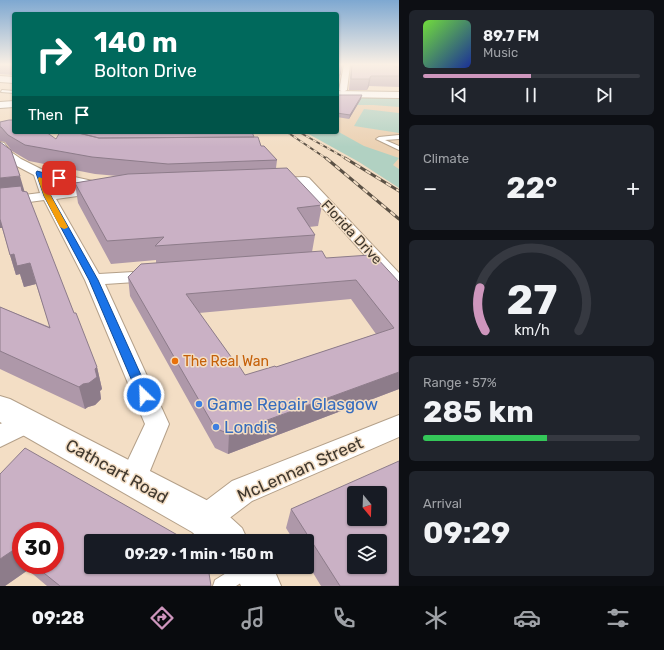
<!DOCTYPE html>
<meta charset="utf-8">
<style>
body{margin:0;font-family:Rubik,sans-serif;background:#20242c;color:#f1f3f6;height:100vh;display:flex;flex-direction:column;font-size:15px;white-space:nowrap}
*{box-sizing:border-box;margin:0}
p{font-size:13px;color:#9ea1a6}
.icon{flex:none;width:22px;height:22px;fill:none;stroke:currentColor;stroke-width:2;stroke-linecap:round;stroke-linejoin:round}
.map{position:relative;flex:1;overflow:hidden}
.sheet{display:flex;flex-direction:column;gap:10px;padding:10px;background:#0d0f14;width:265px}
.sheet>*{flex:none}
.banner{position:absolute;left:12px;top:12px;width:327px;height:122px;border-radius:4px;box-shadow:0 1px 3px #0004;background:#00695c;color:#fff;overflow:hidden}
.needle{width:26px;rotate:161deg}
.controls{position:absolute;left:347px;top:486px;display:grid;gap:8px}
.controls a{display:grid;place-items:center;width:40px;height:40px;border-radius:4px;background:#171b24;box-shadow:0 1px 3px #0004;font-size:20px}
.speed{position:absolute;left:12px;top:522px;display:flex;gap:8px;font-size:20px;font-weight:700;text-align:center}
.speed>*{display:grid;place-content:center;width:52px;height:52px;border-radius:50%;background:#171b24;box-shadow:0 1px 3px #0004;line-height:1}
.speed .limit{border:6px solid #d22;background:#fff;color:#111}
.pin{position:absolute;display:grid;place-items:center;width:34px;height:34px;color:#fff;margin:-17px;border-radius:8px;box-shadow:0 2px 6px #0006}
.me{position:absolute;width:44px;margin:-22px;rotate:336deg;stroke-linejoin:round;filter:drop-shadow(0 0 3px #0008)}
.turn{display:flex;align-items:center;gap:14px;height:84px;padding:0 16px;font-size:18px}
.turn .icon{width:52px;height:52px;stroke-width:2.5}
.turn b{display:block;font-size:28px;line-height:34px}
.then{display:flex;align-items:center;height:38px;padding:0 16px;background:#0003;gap:8px;font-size:15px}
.big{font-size:30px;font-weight:700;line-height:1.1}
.sheet .card{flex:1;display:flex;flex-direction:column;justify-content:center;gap:6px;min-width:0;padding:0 14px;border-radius:6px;background:#20242c}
.sheet .dial{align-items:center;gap:0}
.dial svg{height:104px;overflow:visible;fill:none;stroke:#363941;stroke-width:7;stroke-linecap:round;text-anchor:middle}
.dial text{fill:#f1f3f6;stroke:none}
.song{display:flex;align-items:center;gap:12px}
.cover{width:48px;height:48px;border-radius:6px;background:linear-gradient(135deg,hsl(100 70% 55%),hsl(230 70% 35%))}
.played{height:4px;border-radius:2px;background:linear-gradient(90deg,#ce96bd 50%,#363941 50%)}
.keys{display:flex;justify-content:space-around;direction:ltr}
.heat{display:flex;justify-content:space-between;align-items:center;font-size:22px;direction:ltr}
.charge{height:6px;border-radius:3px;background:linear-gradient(90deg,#34c759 57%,#363941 0)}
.trip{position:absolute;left:84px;top:534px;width:230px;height:40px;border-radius:4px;background:#171b24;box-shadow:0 1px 3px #0004;font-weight:700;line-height:40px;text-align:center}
.tabs{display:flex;height:64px;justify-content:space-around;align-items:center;background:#090b0e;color:#9ea1a6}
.tabs .icon{width:28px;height:28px}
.tabs .selected{color:#ce96bd}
.tabs b{font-size:18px;color:#f1f3f6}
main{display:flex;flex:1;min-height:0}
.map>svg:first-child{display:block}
.built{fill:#ebd1b3}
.green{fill:#b1d1c2}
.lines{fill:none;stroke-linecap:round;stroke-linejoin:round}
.lane-casing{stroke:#b4a089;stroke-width:2}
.street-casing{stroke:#b4a089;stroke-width:2}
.secondary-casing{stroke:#b4a089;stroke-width:2}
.lane{fill:#fff;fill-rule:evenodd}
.street{fill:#fff;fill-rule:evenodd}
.secondary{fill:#fff;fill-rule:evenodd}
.rail-far1-casing{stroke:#5b5145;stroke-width:2}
.rail-casing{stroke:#5b5145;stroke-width:3}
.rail-far1{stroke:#f3dec5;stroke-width:1.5;stroke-dasharray:4;stroke-linecap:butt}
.rail{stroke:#f3dec5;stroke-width:2;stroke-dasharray:6;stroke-linecap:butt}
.wall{fill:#ae98a9;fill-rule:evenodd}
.shaded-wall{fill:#8d7c8a}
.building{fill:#cab1c5;stroke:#8d7c8a;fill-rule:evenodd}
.route{fill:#1a73e8;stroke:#114b97}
.slow{fill:#f59e0b}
.food-dot{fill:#e8710a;stroke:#f3dec5;stroke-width:1.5}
.shop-dot{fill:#3f7fe0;stroke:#f3dec5;stroke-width:1.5}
.labels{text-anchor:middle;stroke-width:3;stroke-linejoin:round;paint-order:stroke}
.street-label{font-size:14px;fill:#40382e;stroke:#f3dec5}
.food-label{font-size:14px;fill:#c56008;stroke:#f3dec5;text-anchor:start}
.near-shop-label{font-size:17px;fill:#366cbe;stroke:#f3dec5;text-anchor:start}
.near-street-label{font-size:17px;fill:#40382e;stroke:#f3dec5}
</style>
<main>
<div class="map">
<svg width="399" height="586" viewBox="0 0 399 586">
<rect width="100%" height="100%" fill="#f3dec5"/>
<path class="built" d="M337 97 399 98V169L337 131Z"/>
<path class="green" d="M337 97 399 98V107L373 105H337Z
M364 109 399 113V133L354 126Z
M337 131 364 146 399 158 393 165 399 169V188L359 162 305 132H337Z"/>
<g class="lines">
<g class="lane-casing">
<path id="lane" d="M2 90 14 91V93L1 92Z
M399 135V139L385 140 399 146V150L376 139 379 137Z
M236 567H259L257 573 236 586H213L215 580Z"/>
</g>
<g class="street-casing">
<path id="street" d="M344 65H350L347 90 343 92 339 90Z
M14 101V107L0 108V102Z
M0 142 4 143 11 152 21 159 43 170 97 182 99 185 106 186 107 189 106 192 56 199 99 274 151 271 157 272 160 276 157 280 151 281 105 284 169 424 143 488 133 492 123 488 119 479 145 424 85 280 44 200 0 206V198L40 193 34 175 13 164 0 153ZM47 178 86 187 53 191Z
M305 177 309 178 399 273V288L393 287 302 185 274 186 270 185 268 182 270 179 274 178Z
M28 412 37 415 40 422 37 429 0 447V424Z
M399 415V437L252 501 215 529 205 534 195 529 190 519 195 509 232 481Z"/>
</g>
<g class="secondary-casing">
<path id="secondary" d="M0 76 14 77V83L0 82Z
M337 91 399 92V98L337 97Z
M0 396 10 399 218 506 242 528 248 541H202L192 532 0 422Z
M233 567H273L281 586H241Z"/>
</g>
<use href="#lane" class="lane"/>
<use href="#street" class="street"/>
<use href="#secondary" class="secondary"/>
<g class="rail-far1-casing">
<path id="rail-far1" d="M287 132 327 159
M299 132 347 159"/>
</g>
<g class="rail-casing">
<path id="rail" d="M326 158 399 219
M345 158 399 191"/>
</g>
<use href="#rail-far1" class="rail-far1"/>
<use href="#rail" class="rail"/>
</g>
<path class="wall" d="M0 65H14V75L0 74Z
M337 65H342L338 86H337Z
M351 65H399V87L369 86 367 90H349Z
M337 91 338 95 361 99 349 119 337 117Z
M0 122 56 139 254 137 261 146 277 160 276 168 322 205 318 226 309 227 315 235 312 252 326 258 399 282V389L228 454 215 448 130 296 128 277 156 263V260L111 264 78 203 75 183 118 176 95 174 29 161 12 151 5 142 0 141ZM351 299 376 334 276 367 245 375 234 361 199 313Z
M25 192 74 313 97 367 102 389 100 391 101 399 95 405 88 407 85 409 0 369V307L50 327 36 284 24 287 20 274 16 275 10 255 2 228Z
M0 474 211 586H47L28 570 5 586ZM21 531 55 565H21Z
M291 509 399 586H321L307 563V541H294L286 528Z"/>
<path class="shaded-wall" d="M371 76 369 86 367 90 369 79Z
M362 95 361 99 349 119 350 115Z
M20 176 25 193 0 196V178Z
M0 218 3 228H0Z
M14 254 30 263 36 284 24 287 20 274 16 275 10 255Z
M97 367 102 389 100 391 101 399 95 405 88 407 85 409 79 387Z
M399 372V389L228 454 229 434Z
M15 549 21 559V565H25L28 570 5 586H0V559Z"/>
<path class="building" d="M0 65H14V68L12 66H0Z
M337 65H342L340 75H337Z
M352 65H393V66L395 67H399V76H371L369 79H351Z
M337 91 338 95H362L350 115 337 113Z
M9 120H14V132H46L56 139 60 132H74L99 138 258 137 261 146H264L277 160 168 164 92 157 25 145 8 135 1 127H0V122Z
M75 132H252L254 137 99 138Z
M0 142 11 150 20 176 0 178Z
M287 168 322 205 297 208 315 235 155 246 164 237 107 241 75 183 128 174Z
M21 186 22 191 27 192 74 313H76L97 367 95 369 97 377 89 383 83 384 79 387 0 351V307L50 328 30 263 17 266 14 254 10 255 0 219V188Z
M322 251 326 258 370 255 376 257 399 282V372L229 434 215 428 128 277 141 264ZM356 280 394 328 276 367 275 366 245 375 236 361H234L186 294Z
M25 448 188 541H91V567H208L211 586H60L34 565H55V531H21V554L15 549 0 559V474Z
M399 461V586H340L291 509ZM354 493H380V519H354ZM354 541H380V567H354Z"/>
<linearGradient id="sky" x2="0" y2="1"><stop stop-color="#7ea8d1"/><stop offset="0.44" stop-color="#faf0e5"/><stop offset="1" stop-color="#faf0e5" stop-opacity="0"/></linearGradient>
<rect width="399" height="147" fill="url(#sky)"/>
<path class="route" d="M37 171 62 178 59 180 43 176 51 196 98 280 150 395 148 398 144 400 140 398 138 395 89 280 44 196 36 173Z"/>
<path class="slow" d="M39 177 44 179 51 196 68 227 67 228 64 229 60 227 44 196 38 179Z"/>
<circle class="food-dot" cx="175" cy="361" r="4"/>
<g class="shop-dot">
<circle cx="199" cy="404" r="4"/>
<circle cx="216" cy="427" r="4"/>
</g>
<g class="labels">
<g class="street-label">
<text transform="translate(352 232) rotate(47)" y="5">Florida Drive</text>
</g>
<g class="food-label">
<text x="183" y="366">The Real Wan</text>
</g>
<g class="near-shop-label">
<text x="207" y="410">Game Repair Glasgow</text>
<text x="224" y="433">Londis</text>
</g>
<g class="near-street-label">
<text transform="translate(300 469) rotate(-24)" y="6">McLennan Street</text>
<text transform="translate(117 471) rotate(29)" y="6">Cathcart Road</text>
</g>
</g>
</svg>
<div class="controls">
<a><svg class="needle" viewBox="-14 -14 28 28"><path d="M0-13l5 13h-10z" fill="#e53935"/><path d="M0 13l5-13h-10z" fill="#9ea1a6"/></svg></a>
<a><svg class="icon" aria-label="layers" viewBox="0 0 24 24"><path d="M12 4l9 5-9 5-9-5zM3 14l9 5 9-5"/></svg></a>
</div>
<div class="speed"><div class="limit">30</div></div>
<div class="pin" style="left:59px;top:178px;background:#d93025"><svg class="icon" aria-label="arrive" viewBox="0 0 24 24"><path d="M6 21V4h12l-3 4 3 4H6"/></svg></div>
<svg class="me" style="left:144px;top:395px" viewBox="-20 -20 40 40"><circle r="17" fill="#1a73e8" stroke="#fff" stroke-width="3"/><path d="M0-11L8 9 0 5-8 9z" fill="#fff"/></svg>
<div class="trip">09:29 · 1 min · 150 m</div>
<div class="banner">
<div class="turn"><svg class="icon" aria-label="right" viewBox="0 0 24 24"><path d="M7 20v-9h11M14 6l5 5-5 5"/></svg><div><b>140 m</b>Bolton Drive</div></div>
<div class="then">Then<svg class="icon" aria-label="arrive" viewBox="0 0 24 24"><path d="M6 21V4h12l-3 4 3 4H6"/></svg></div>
</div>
</div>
<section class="sheet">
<div class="card">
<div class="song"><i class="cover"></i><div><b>89.7 FM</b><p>Music</p></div></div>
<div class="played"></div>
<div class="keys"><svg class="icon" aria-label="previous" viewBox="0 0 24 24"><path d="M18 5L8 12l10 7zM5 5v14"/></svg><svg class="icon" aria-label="pause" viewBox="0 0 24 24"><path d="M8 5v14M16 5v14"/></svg><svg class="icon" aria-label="next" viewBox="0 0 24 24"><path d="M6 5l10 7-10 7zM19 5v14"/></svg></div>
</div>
<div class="card"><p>Climate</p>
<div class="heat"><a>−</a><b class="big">22°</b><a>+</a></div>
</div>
<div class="card dial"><svg viewBox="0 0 100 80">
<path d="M14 69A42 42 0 1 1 86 69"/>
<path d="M14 69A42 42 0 0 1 10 36" stroke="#ce96bd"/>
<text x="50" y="56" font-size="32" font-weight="700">27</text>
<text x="50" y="72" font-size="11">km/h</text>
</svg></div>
<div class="card"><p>Range · 57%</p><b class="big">285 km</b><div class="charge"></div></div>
<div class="card"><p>Arrival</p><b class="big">09:29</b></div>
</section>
</main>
<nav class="tabs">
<b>09:28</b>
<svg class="icon selected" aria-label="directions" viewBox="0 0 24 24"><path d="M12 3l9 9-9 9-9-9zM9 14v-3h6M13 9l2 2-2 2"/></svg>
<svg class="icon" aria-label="music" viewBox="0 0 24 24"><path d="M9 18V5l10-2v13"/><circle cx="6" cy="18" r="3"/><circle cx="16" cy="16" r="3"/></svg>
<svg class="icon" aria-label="phone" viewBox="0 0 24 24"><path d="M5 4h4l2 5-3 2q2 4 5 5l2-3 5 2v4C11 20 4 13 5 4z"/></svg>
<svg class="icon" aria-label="climate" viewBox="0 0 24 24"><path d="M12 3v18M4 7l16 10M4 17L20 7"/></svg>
<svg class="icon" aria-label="car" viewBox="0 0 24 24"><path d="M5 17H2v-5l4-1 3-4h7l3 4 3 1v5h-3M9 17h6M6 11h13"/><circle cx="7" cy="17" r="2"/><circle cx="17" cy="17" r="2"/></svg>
<svg class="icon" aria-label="filters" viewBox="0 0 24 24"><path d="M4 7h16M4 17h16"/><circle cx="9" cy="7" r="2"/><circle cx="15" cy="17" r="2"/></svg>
</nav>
